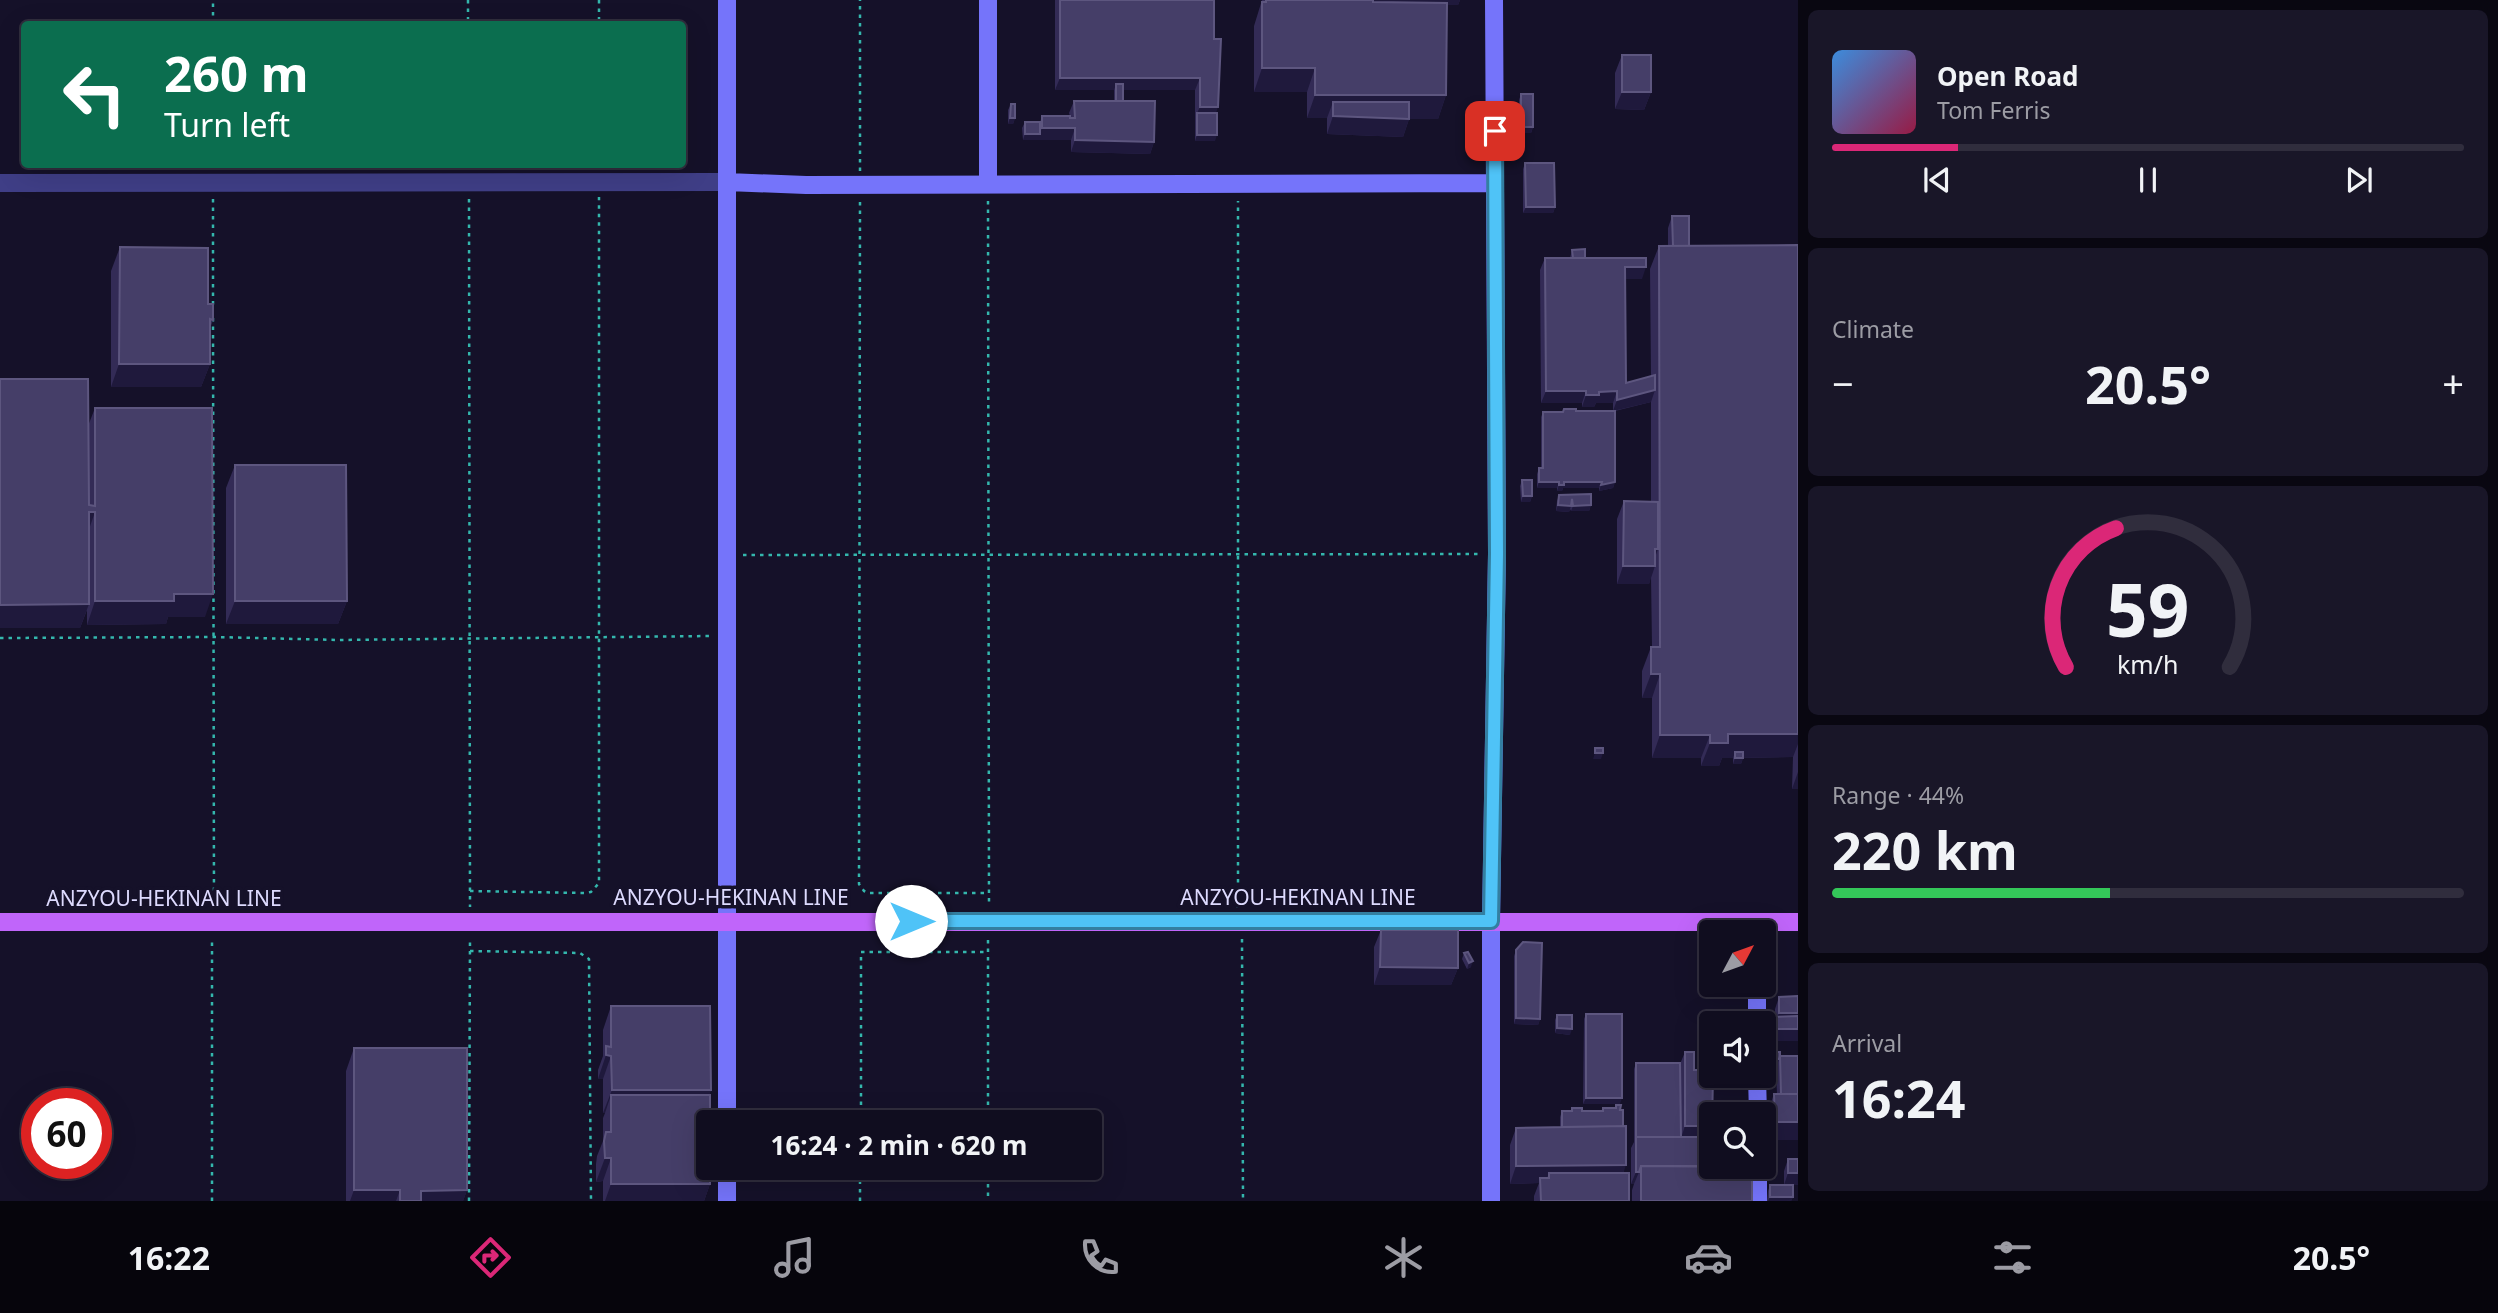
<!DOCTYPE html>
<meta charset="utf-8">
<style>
body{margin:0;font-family:"Noto Sans",sans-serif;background:#191628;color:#f1f3f6;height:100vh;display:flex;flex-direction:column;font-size:26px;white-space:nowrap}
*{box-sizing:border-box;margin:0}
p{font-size:23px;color:#9c9ca4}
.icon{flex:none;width:38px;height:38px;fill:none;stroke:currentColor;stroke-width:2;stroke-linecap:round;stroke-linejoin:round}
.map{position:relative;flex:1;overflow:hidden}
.details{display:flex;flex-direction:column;gap:10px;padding:10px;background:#090711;width:700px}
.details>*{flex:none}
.hud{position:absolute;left:21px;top:21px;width:665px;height:147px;border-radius:7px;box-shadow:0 7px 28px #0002,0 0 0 2px #302d3d;background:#0b6e4f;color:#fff;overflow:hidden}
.needle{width:46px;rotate:49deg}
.controls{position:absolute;left:1699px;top:920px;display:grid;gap:14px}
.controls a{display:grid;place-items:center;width:77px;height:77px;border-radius:7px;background:#100d1f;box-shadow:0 7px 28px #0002,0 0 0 2px #302d3d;font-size:35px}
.speed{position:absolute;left:21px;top:1088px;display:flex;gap:14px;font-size:35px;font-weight:700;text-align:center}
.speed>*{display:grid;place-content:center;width:91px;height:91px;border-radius:50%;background:#100d1f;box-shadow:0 7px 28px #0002,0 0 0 2px #302d3d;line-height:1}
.speed .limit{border:10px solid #d22;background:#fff;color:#111}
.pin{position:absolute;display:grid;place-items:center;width:60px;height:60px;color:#fff;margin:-30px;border-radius:14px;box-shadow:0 4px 10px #0006}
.me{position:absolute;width:77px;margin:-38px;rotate:90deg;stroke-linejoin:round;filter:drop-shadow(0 0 5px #0008)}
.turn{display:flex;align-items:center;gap:24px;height:147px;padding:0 28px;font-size:32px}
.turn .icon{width:91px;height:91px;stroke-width:2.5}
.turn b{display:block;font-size:49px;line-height:60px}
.big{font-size:52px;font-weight:700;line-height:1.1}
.details .tile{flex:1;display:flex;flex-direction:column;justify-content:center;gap:10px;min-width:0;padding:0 24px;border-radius:10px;background:#191628}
.details .dial{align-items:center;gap:0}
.dial svg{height:182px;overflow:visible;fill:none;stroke:#302d3d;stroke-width:7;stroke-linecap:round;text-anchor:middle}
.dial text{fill:#f1f3f6;stroke:none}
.song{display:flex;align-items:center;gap:21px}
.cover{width:84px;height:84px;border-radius:10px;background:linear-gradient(135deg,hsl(210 70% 55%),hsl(340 70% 35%))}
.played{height:7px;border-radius:4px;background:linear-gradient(90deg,#db2777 20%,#302d3d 20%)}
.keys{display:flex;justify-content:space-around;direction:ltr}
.heat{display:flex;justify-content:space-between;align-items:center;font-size:38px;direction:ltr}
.charge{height:10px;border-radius:5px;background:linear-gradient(90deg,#34c759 44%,#302d3d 0)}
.trip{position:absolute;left:696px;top:1110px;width:406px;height:70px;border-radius:7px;background:#100d1f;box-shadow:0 7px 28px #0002,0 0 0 2px #302d3d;font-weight:700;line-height:70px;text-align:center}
.menu{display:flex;height:112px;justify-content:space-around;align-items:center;background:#06050c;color:#9c9ca4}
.menu .icon{width:49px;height:49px}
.menu .selected{color:#db2777}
.menu b{font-size:32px;color:#f1f3f6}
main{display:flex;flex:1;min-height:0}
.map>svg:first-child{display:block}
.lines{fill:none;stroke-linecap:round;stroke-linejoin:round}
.path{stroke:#34b7ad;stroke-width:2.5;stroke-dasharray:3.5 5;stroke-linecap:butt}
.street{stroke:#3f3e86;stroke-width:18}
.secondary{stroke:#7574fa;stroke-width:18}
.primary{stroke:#c065fa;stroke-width:18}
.wall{fill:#332b56}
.shaded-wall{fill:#1f193c}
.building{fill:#453e68;stroke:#5d567f;stroke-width:2}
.route-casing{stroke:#337fa1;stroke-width:18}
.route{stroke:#4fc3f7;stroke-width:12}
.labels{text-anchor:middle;stroke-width:7;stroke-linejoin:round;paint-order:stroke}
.street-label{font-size:21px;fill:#dddafe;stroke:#151129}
</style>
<main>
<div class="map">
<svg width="1798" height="1201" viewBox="0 0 1798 1201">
<rect width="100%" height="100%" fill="#151129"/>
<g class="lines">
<path class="path" d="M468 0V24
M599 0V24
M213 24V0
M860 171V0
M213 199V305
M469 199 470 907
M988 201 989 905
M860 202 859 884 864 891 869 893H989
M213 318 214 907
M743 555 1482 554
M0 638 214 637 339 640 711 636
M470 891 585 893 591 892 599 883V197
M1238 908V201
M1242 939 1243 1201
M470 951 580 953 589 959 591 1201
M861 1122V952H988
M988 1122V936
M988 1167V1201
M212 1201V938
M469 1201 470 938
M860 1201V1167"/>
<path class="street" d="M0 183 727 182"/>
<path class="secondary" d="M727 0V1122
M727 182 806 185 1495 183
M988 184V0
M1757 985V1024
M1757 1076 1758 1115
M727 1167V1201
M1758 1167V1201
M1491 1201V921L1497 554 1494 0"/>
<path class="primary" d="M0 922H1798"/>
</g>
<path class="wall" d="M1055 0H1214L1216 113 1215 141H1195V90H1123V101L1154 142 1150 154 1071 152V140H1023L1022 128 1025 122H1040L1042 116H1070L1069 113 1074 101H1114V90H1055Z
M1262 0H1460L1458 5H1446V95L1438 119H1409L1403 137 1327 134V118H1307V92H1254V26Z
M1622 55 1651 92 1644 110 1615 109V73Z
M1521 94 1533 127 1531 133H1519V100Z
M1011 104 1015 118 1013 124H1008V110Z
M1525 163 1555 207 1553 213H1523V169Z
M1672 216 1689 246 1798 245V789H1792L1793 757 1743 758 1741 764H1733V758H1722L1719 766H1701V758H1652V698H1642V671L1651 647H1652L1651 576 1649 584H1617V519L1624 501 1651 502V402L1615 411V482L1613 488 1599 491V488H1563L1562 491H1557V488H1537V474L1539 468H1541V417L1543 412H1563L1564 409 1576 411H1613V403H1596L1594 407H1582V403H1541L1540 270 1545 258H1570L1572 250 1585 258 1642 279H1625L1626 383 1651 376 1650 269 1659 246H1668V228Z
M120 247 208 304 213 320 210 329V364L201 387H111V271Z
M95 408 205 617H168L166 624 87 625V610L80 628 88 426Z
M235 465 347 601 338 624H226V488Z
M1522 480 1532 496 1530 502H1521L1520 486Z
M1559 495 1591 505 1589 511H1571L1570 509 1569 512 1556 511 1557 501Z
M1381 930 1458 968 1451 985H1374V947Z
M1516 950 1540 1019 1538 1025 1514 1024V956Z
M1464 953 1471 967 1467 969 1462 959Z
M1798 996V1041H1767V1029L1771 1017H1775V1009L1779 997Z
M611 1006 711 1090 709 1095 710 1184 704 1201H603V1181L596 1182V1164L597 1156 603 1141V1118L605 1113H603V1079H598V1070L603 1056V1030Z
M1586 1014 1620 1104H1583L1584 1019Z
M1557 1015 1570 1035 1555 1033V1020Z
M354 1048 467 1190 463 1201H346V1071Z
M1685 1052 1694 1070 1709 1137 1712 1167 1752 1201H1632V1190L1634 1184H1631V1148L1634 1142V1069L1636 1063 1680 1064Z
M1768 1052 1780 1056 1798 1140H1768V1111L1774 1094H1777L1776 1072 1774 1076 1769 1077 1770 1065H1766L1765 1058Z
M1616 1105 1624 1173 1629 1201H1534V1196L1539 1183 1510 1184V1145L1516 1128 1560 1127V1117L1562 1111H1571L1572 1108 1582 1111H1601L1603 1108H1615Z
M1788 1159H1798V1185H1784V1171Z
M1770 1185 1793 1197 1791 1201H1767L1768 1191Z"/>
<path class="shaded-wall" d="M1317 0H1460L1458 5H1316Z
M1262 68H1315L1307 92H1254Z
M1060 78H1200L1195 90H1116V84L1114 90H1055Z
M1622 92H1651L1644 110 1615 109Z
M1315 95H1446L1438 119H1396H1409L1403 137 1327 134 1333 116V102L1327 118H1307Z
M1200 107H1218L1214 119 1197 113Z
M1010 118H1015L1013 124H1008Z
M1521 127H1533L1531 133H1519Z
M1042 128H1075L1071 140H1037Z
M1025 134H1040L1037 140H1023Z
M1197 135H1217L1215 141H1195Z
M1075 140 1154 142 1150 154 1071 152Z
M1526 207H1555L1553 213H1523Z
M1625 267H1646L1642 279H1621Z
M119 364H210L201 387H111Z
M1655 390 1651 402 1613 411 1617 400Z
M1546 391H1586L1582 403H1541Z
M1617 391 1613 403H1596L1594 407H1582L1586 395 1599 392Z
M1539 482H1559L1557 488H1537Z
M1564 482H1602L1599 488H1563L1562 491H1557L1559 485Z
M1615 482 1613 488 1599 491 1601 485Z
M1523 496H1532L1530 502H1521Z
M1558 505 1571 506 1569 512 1556 511Z
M1591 505 1589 511H1571L1573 506Z
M89 512H95L87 535Z
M1655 549H1658L1652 566H1655L1649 584H1617L1623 566Z
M174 594H213L205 617H168L166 624 87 625 95 601Z
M235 601H347L338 624H226Z
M89 604 80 628H0V605Z
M1651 674H1660L1652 698H1642Z
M1728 734H1798V744L1793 757 1735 758V752L1733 758H1722L1719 766H1701L1710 743Z
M1660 735H1710L1701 758H1652Z
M1595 753H1603L1601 759H1593Z
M1735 758H1743L1741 764H1733Z
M1798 772V789H1792Z
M1473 961 1471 967 1467 969 1469 963Z
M1380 967 1458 968 1451 985H1374Z
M1779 1013H1798V1024L1775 1025Z
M1516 1018 1540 1019 1538 1025 1514 1024Z
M1557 1028 1572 1029 1570 1035 1555 1033Z
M1771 1029H1798V1041H1767Z
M606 1055 611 1056 603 1079H598Z
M1768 1059H1779L1777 1065 1771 1062 1770 1065H1766Z
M1777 1070 1774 1076 1769 1077 1771 1071Z
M612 1090H711L702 1113 611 1095 605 1113H603Z
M1586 1098H1622L1620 1104H1583Z
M1775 1122H1798V1140H1768Z
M1685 1126H1712L1706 1144 1681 1138Z
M605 1158H611L603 1181 596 1182Z
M1626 1165 1620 1183 1549 1178V1173L1545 1183 1540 1178 1539 1183 1510 1184 1516 1166Z
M1636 1172H1639L1634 1184H1631Z
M1788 1173H1798V1185H1784Z
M611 1184H710L704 1201H605Z
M354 1190H400L396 1201H350Z
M467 1190 463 1201H400L421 1191Z
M1770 1197H1793L1791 1201H1768Z"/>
<path class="building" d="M1060 0H1214V39H1221L1218 107H1200V78H1060Z
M1266 0H1373V2L1447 3 1446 95H1315V68H1262V2H1266Z
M1622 55H1651V92H1622Z
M1116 84H1123V101H1116Z
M1521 94H1533V127H1521Z
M1074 101H1155L1154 142 1075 140V128H1042V116H1070V118H1075Z
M1333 102H1409V119L1333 116Z
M1011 104H1015V118H1010Z
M1197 113H1217V135H1197Z
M1025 122H1040V134H1025Z
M1525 163H1554L1555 207H1526Z
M1672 216H1689V246H1673Z
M1798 245V734H1728V743H1710V735H1660V674H1651V647H1660L1659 246Z
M120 247 208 248V304H213V320L210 319V364H119Z
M1585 249V258H1573L1572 250Z
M1545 258H1646V267H1625L1626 383 1655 375V390L1617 400V391L1599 392V395H1586V391H1546Z
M0 379H88L89 505 95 506V408H212L213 594H174V601H95V512H89V604L0 605Z
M1564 409H1576V411H1615V482L1601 485 1602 482H1564V485H1559V482H1539V468H1543V412H1563Z
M235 465H346L347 601H235Z
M1522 480H1532V496H1523Z
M1591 494V505L1573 506 1572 499 1571 506 1558 505 1559 495Z
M1624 501 1658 502V549H1655V566H1623Z
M1595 748H1603V753H1595Z
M1735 752H1743V758H1735Z
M1381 930H1458V968L1380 967Z
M1523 942 1542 943 1540 1019 1516 1018V950Z
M1468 952 1473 961 1469 963 1464 953Z
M1798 996V1013H1779V997Z
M611 1006H710L711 1090H612L611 1056 606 1055V1046L611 1047Z
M1586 1014H1622V1098H1586Z
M1557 1015H1572V1029L1557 1028Z
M1798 1016V1029H1771V1017Z
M354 1048H467V1190L421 1191V1201H400V1190H354Z
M1685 1052H1694V1070H1712V1076H1713L1712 1126H1685Z
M1768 1052H1780V1059V1056L1779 1059H1768Z
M1780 1056H1798V1094H1781Z
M1771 1062H1777V1070L1771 1071Z
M1636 1063H1680L1681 1137H1636Z
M1774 1094H1798V1122H1775Z
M611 1095H710V1122H709V1167H710V1184H611V1158H605L604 1141 606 1132H611Z
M1616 1105H1621L1620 1110H1623V1126L1562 1127V1111H1572V1108H1582V1111H1603V1108H1616Z
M1626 1126V1165L1516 1166V1128Z
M1636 1137H1712V1166H1641L1639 1172H1636Z
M1788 1159H1798V1173H1788Z
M1641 1166 1752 1167V1201H1641Z
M1549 1173H1629V1201H1541L1540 1178H1549Z
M1770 1185H1793V1197H1770Z"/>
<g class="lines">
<g class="route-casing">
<path id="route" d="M911 921H1491L1497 554 1495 131"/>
</g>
<use href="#route" class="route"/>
</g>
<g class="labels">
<g class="street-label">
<text x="731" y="905">ANZYOU-HEKINAN LINE</text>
<text x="1298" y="905">ANZYOU-HEKINAN LINE</text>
<text x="164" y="906">ANZYOU-HEKINAN LINE</text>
</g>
</g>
</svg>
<div class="controls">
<a><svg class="needle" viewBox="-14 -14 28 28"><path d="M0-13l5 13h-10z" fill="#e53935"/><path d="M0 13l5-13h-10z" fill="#9c9ca4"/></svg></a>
<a><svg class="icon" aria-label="sound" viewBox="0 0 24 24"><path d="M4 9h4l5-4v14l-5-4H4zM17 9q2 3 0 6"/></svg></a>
<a><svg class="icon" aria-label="search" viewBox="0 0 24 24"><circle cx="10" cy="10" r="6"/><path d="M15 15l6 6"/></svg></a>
</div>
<div class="speed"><div class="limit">60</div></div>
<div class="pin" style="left:1495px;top:131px;background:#d93025"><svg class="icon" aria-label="arrive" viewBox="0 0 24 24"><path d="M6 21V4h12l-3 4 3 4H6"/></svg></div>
<svg class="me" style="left:911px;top:921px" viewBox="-20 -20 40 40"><circle r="19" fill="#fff"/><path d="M0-13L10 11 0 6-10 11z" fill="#4fc3f7"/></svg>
<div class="trip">16:24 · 2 min · 620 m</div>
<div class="hud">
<div class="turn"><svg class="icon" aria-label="left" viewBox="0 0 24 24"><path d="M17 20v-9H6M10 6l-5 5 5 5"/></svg><div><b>260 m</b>Turn left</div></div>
</div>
</div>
<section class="details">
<div class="tile">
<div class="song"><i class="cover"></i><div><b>Open Road</b><p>Tom Ferris</p></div></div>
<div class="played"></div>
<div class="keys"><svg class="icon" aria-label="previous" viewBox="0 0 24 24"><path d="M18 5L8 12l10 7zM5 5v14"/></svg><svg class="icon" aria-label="pause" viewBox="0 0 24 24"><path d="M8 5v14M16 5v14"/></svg><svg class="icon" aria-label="next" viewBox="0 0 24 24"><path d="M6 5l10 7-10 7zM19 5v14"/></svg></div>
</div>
<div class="tile"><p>Climate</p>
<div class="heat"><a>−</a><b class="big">20.5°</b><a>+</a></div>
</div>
<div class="tile dial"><svg viewBox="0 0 100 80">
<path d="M14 69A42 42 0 1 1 86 69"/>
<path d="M14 69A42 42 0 0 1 36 8" stroke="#db2777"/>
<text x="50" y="56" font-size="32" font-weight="700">59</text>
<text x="50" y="72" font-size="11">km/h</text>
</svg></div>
<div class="tile"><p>Range · 44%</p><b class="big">220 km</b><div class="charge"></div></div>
<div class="tile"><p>Arrival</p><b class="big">16:24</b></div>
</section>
</main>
<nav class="menu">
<b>16:22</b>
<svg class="icon selected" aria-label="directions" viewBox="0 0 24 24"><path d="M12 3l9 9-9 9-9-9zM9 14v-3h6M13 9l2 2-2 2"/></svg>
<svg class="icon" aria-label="music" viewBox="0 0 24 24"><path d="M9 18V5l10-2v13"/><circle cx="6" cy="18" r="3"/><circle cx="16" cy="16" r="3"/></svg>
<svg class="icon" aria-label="phone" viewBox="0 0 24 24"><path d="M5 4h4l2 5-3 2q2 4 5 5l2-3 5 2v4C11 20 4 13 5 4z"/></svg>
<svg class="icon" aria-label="climate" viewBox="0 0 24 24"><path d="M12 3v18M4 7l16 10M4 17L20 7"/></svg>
<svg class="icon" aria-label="car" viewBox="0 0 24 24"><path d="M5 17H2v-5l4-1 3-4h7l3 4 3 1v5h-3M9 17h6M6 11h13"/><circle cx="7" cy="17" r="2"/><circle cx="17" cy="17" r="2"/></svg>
<svg class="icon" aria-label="filters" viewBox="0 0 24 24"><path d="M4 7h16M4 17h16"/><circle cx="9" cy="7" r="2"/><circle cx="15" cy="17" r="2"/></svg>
<b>20.5°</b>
</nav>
